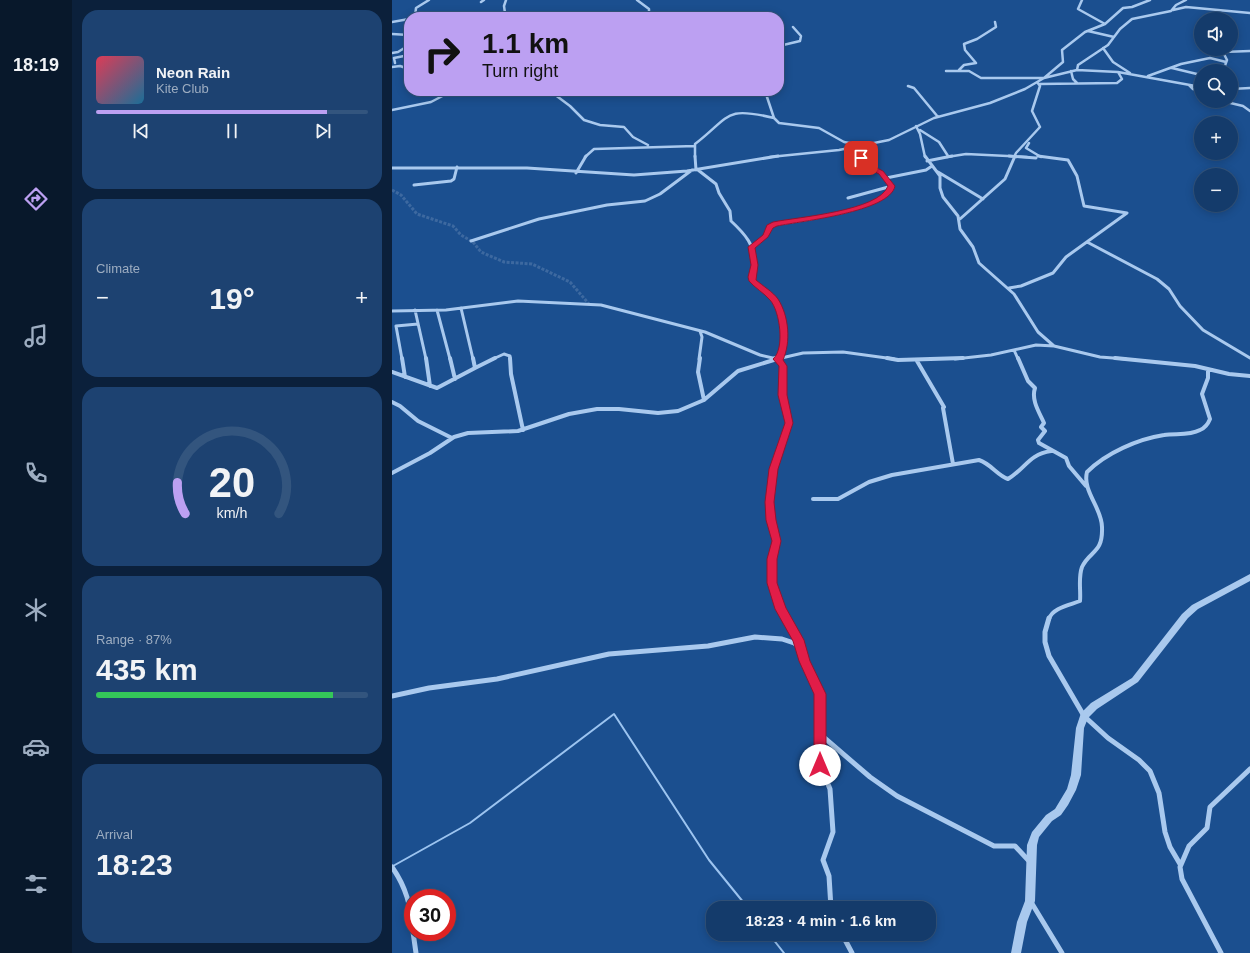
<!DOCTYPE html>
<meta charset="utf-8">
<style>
body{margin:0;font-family:Helvetica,sans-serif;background:#1d4271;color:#f1f3f6;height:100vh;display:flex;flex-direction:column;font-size:15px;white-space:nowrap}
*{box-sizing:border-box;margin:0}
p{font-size:13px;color:#9dadc1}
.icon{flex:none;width:22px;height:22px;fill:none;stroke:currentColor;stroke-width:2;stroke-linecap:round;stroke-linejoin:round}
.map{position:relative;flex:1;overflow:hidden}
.details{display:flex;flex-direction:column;gap:10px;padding:10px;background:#0b203b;width:320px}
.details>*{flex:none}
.top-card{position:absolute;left:12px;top:12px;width:380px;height:84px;border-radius:16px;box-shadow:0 2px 10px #0003,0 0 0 1px #33557e;background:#bca0f2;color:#111;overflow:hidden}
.tools{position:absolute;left:802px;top:12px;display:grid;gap:8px}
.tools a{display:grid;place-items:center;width:44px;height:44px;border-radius:50%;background:#143b6b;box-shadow:0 2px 10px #0003,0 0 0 1px #33557e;font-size:20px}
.speed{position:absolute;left:12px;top:889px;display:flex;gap:8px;font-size:20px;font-weight:700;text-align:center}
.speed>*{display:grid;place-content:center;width:52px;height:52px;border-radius:50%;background:#143b6b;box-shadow:0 2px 10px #0003,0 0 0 1px #33557e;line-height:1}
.speed .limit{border:6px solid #d22;background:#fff;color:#111}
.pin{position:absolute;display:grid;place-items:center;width:34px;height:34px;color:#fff;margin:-17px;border-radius:8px;box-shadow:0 2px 6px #0006}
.me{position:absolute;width:44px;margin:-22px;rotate:0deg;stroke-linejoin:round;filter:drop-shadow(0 0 3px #0008)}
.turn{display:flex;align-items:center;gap:14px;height:84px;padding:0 12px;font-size:18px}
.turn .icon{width:52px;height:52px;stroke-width:2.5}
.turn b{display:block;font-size:28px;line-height:34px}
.big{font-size:30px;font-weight:700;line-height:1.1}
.details .card{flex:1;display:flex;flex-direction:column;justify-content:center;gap:6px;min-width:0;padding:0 14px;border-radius:16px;background:#1d4271}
.details .dial{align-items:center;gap:0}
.dial svg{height:104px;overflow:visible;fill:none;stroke:#33557e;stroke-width:7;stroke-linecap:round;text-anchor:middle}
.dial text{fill:#f1f3f6;stroke:none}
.song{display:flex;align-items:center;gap:12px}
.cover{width:48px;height:48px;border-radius:6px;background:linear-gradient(135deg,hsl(350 70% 55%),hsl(200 70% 35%))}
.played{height:4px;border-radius:2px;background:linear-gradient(90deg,#bca0f2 85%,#33557e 85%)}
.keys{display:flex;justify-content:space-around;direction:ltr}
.heat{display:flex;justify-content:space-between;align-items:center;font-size:22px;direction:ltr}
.charge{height:6px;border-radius:3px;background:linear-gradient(90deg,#34c759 87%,#33557e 0)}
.trip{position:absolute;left:314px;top:901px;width:230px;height:40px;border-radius:16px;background:#143b6b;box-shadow:0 2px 10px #0003,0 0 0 1px #33557e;font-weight:700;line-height:40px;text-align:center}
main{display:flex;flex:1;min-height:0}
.menu{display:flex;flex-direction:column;width:72px;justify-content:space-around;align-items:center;background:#08182b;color:#9dadc1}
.menu .icon{width:28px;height:28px}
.menu .active{color:#bca0f2}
.menu b{font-size:18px;color:#f1f3f6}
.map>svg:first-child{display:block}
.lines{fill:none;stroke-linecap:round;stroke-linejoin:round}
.stream{stroke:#9cc4f0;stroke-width:2}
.minor-tunnel{stroke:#3d69a0;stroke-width:3;stroke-dasharray:3 1.5;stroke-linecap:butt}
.minor-far3{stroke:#a9c9ee;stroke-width:2.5}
.minor-far2{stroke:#a9c9ee;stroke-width:3}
.minor-far1{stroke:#a9c9ee;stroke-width:4}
.minor{stroke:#a9c9ee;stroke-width:5}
.tertiary{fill:#a9c9ee;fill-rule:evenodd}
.route{fill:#e11d48;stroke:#92132f}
</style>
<main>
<nav class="menu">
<b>18:19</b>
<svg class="icon active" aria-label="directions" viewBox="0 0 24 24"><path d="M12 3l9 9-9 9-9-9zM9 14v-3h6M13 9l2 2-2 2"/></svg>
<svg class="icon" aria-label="music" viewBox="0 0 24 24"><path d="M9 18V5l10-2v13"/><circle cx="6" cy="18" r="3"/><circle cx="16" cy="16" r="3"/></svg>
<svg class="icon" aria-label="phone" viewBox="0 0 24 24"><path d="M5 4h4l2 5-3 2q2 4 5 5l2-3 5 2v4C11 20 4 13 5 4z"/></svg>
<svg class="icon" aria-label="climate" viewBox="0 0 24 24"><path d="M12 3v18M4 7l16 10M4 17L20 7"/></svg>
<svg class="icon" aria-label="car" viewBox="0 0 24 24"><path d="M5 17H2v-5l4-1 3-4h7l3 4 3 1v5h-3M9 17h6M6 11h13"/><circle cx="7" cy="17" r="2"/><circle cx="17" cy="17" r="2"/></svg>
<svg class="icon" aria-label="filters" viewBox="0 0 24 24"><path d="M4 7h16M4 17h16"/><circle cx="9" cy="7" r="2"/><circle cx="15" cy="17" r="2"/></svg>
</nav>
<section class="details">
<div class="card">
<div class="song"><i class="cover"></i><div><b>Neon Rain</b><p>Kite Club</p></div></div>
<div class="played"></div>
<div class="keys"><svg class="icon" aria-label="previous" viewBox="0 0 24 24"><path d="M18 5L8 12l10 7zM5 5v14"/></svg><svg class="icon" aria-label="pause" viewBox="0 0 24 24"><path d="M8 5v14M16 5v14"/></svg><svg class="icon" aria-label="next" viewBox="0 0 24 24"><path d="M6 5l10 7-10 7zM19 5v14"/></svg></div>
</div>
<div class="card"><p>Climate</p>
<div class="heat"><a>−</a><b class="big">19°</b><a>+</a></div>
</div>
<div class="card dial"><svg viewBox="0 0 100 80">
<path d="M14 69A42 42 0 1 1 86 69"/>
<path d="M14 69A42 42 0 0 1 8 45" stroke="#bca0f2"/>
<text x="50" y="56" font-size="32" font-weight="700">20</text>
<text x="50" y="72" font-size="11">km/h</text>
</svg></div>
<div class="card"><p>Range · 87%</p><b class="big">435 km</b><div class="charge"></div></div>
<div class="card"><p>Arrival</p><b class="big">18:23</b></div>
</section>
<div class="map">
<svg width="858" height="953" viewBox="0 0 858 953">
<rect width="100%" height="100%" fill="#1b4f8f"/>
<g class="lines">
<path class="stream" d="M1 866 78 823 222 714 317 860 356 908
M377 934 392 953"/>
<path class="minor-tunnel" d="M0 190 9 195 25 214 61 226 69 235 81 242 89 252 112 262 140 264 178 282 197 304"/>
<path class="minor-far3" d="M114 0 112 6 113 13 119 17
M245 0 257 9V17
M690 0 686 9 713 24
M89 2 92 0
M781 10 794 7 858 13
M23 17 24 8 37 0
M0 22 17 19
M696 31 722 37
M0 34 17 35
M387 46 408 41 409 36 401 27
M711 48 721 62 738 73
M0 53 6 52 17 45
M3 63 2 58 17 55
M0 67 8 66 17 69
M780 68 809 75
M567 70 572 65 584 63 573 50 572 44 585 39 604 27 603 22
M685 70 686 65 716 45 728 29 740 19 779 11 784 5 794 0
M554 71H577L589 78H652L671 62 670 50 693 32 713 24 731 8 740 7 758 0
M679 71 681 79 685 83
M831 71 835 60 831 52 858 51
M756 76 789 64 818 58 834 62
M647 84 725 83 730 79 726 72
M797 85 801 89 809 91
M516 86 522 88 546 117
M839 89 858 88
M158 91 178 106 192 120 208 125 232 127 241 137 256 145
M373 91 382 118 387 123 427 128 452 142 469 145
M830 101 851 106 858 111
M0 110 39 102 60 91
M524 126 528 134 533 157
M528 130 547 142 556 156
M637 143 634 148 649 157
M457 149 468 157
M193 157 202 149 303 146
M303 157V144C339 116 332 106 382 118
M378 157 447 150 497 140 542 118 598 103 633 89 652 78 685 70 726 72 809 87
M555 157 574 154 635 157
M622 157 624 153 648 127 640 111 648 86 645 82"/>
<path class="minor-far2" d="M303 156 304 170
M533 156 548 176V188L551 197 566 216 568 229 581 247 587 263 622 294 646 332 662 346 708 357 734 359
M617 156 644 158
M646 156 676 160 685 176 692 206 735 213
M535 161 560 156
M0 168H135L242 175 295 171 386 156
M306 170 324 184 327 193 338 211 339 221C352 233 364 246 363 265 363 270 360 275 360 281 366 287 374 291 380 297 396 314 391 338 388 359
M546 172 591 199
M184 173 194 156
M494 178 534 170 540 166
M22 185 59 181 62 179 65 167
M456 198 500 186
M568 219 613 179 623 156
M79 241 147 219 215 205 253 201 268 194 300 170
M695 242 765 279 777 289 788 306 811 330 858 358
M360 247 374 236 375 230 381 225C406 220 491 212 500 186L486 170 472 165 467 156
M617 288 629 286 661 273 674 257 735 213
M69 308 81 359
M23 310 34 359
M45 310 58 359
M0 311 54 310 126 301 209 305 313 332 368 355 385 359 411 353 451 352 502 359
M622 350 626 359
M10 359 4 326 26 324
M101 359 112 354 118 356V359
M307 359 310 337 308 331
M563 359 599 355 644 345 662 346"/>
<path class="minor-far1" d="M10 358 13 377
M34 358 38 386
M58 358 63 379
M118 358 119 374 131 430
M308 358 306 372 312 400
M383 358H387
M495 358 506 360 571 358
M626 358 636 381 643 388C639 400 647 412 652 423L649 427 653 431 646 440 647 443 674 458 677 466 694 486
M723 358 803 366 837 374 858 376
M385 359 391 366V395L397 423 381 469 377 502 384 541 380 559V583L389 609 395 619
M525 361 552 407
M83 368 103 358
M0 372 45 388 83 368 81 358
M0 402 8 406 26 421 60 438
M551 408 561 464
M0 473 38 453 62 437 76 433 126 431 177 414 205 409H227L266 413 286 411 312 400 346 371 385 359
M421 499H446L477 482 500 475 587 460C599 464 605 475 616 479 633 469 637 454 659 451
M657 619C660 608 678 605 688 601 689 590 686 578 690 567 698 550 711 554 710 527 710 508 690 491 695 472 714 453 746 439 772 435 783 433 797 436 808 430 813 428 816 424 818 419L810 394 816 378V370"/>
<path class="minor" d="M394 618 407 640 413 661 428 694V765L438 789 441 832 431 860 437 876 439 908
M657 618 653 632V642L657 656 692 716 716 738 747 760 758 771 767 793 773 832 778 847 788 864
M0 696 37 688 105 679 217 654 316 646 363 637 390 639 402 643 409 648
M429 735 478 777 505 796 602 846H623L637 861
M0 867C14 887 19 906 21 931
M639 902 670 953
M21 932 24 953
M450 934 460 953
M829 953 790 879 788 867 797 846 815 828 818 807 858 769"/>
<path class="tertiary" d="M858 574V581L806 609 796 618 746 682 705 709 696 718 692 728 689 775 684 790 676 805 669 815 660 821 647 837 645 845 643 901 635 922 629 953H619L625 922 633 901 635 845 640 832 654 815 663 809 675 789 679 775 684 728 689 713 699 703 740 678 790 614 800 605Z"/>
</g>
<path class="route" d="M467 157H471L475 163 491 171 503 186C498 212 409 221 385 226L381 228 376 237 363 248 366 265 364 280C371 286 381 292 386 299 397 316 399 342 391 360L395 366V395L401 423 386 469 382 502 384 520 389 541 385 559V583L394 608 412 640 418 661 434 694V765L432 769 428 770 424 769 422 765V694L407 661 401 641 383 609 375 583V559L380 541 374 520 373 502 377 469 393 423 386 395 387 366 381 359C393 349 388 311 378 300 372 293 363 288 357 281L356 277 359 265 356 247 371 235 375 225 381 222C406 217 487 211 496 186L487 174 470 166Z"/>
</svg>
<div class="tools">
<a><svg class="icon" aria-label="sound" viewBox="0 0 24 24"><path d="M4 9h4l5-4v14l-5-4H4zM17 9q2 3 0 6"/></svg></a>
<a><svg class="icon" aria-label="search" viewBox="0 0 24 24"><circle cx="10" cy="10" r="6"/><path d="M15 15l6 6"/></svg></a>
<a>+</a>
<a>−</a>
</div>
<div class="speed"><div class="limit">30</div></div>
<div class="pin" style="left:469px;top:158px;background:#d93025"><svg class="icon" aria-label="arrive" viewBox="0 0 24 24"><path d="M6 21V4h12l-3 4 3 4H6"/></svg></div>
<svg class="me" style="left:428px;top:765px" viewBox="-20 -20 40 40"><circle r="19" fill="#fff"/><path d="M0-13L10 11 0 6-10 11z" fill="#e11d48"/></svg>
<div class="trip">18:23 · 4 min · 1.6 km</div>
<div class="top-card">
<div class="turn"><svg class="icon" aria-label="right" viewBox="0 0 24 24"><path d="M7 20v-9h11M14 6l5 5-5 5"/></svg><div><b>1.1 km</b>Turn right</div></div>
</div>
</div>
</main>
